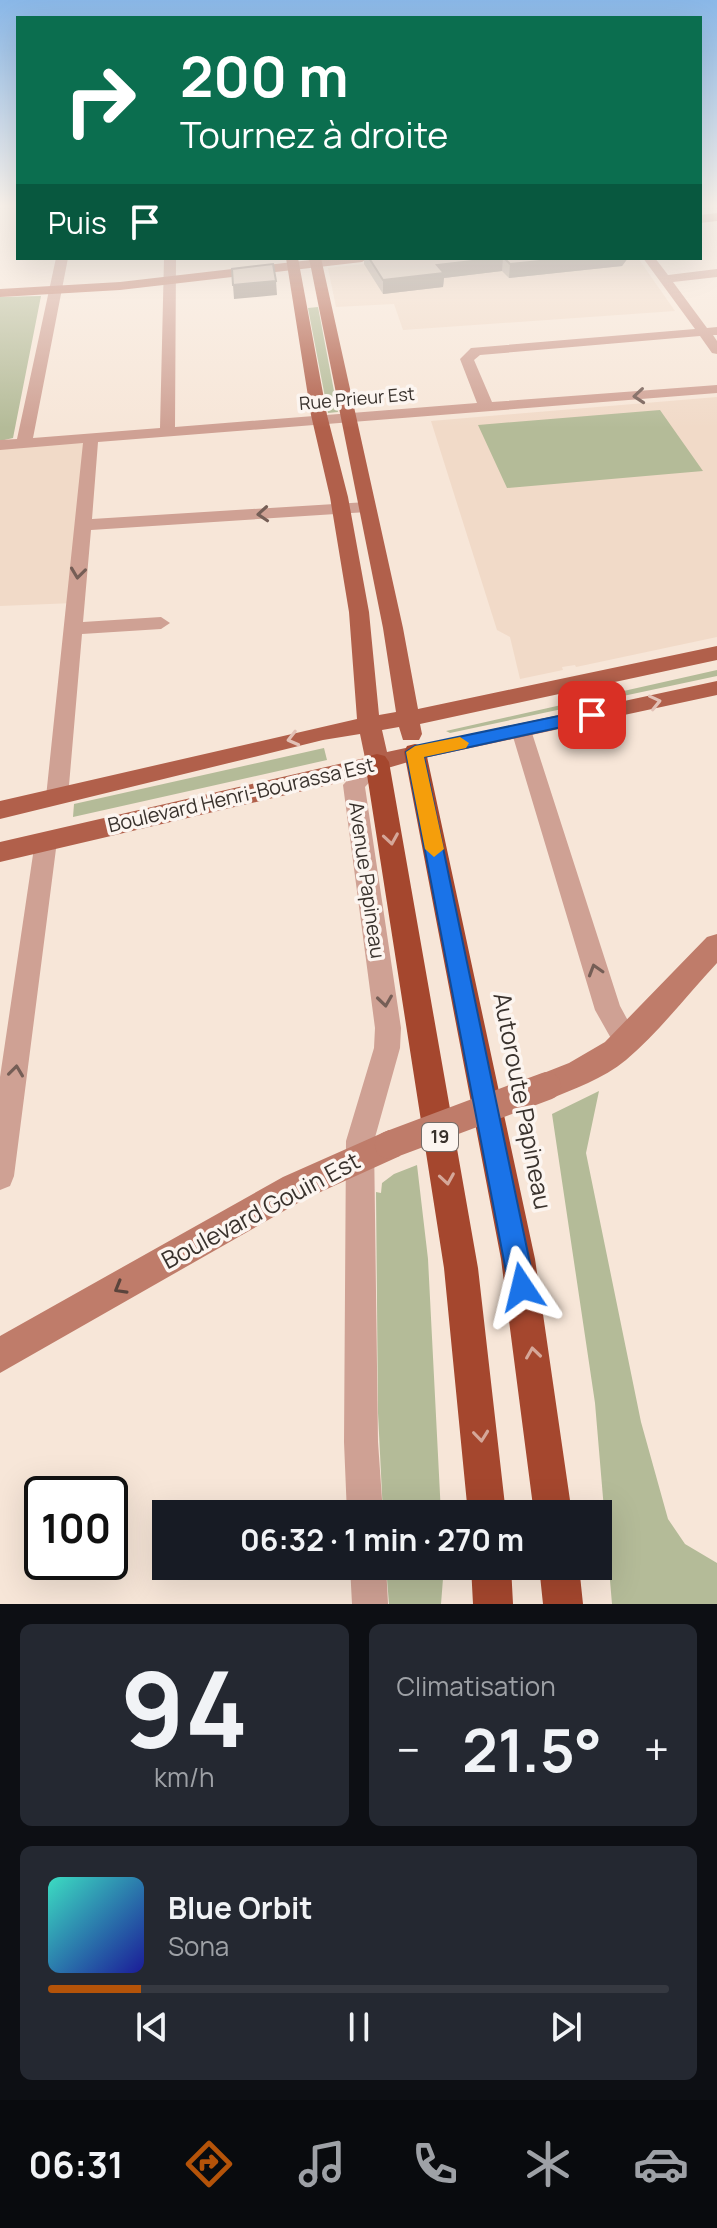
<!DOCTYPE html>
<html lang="fr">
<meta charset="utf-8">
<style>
body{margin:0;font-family:Manrope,sans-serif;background:#242831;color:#f1f3f6;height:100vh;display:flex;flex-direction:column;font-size:30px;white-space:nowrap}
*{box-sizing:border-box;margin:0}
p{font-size:26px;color:#9ea1a6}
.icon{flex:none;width:44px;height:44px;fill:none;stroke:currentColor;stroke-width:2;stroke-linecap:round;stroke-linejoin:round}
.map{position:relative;height:1604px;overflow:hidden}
.details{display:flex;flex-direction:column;gap:20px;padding:20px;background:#0d0f14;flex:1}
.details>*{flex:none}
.guide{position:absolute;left:16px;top:16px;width:686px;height:244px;border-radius:0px;box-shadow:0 8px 32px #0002;background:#0b6e4f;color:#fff;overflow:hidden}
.speed{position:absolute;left:24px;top:1476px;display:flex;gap:16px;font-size:40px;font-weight:700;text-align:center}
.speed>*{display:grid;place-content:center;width:104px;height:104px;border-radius:50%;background:#171b24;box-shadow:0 8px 32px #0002;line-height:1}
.speed .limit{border:4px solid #111;border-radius:12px;background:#fff;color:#111}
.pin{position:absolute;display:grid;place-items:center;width:68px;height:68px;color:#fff;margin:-34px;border-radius:16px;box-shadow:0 4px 12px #0006}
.me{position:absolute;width:88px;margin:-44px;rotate:350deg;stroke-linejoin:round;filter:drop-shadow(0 0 6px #0008)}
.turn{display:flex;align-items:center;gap:28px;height:168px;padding:0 32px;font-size:36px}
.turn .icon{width:104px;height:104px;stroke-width:2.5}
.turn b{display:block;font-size:56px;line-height:68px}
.then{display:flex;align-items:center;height:76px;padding:0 32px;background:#0003;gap:16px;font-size:30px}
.big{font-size:60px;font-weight:700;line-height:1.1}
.details .tile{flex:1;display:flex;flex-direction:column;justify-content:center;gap:12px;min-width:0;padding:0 28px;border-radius:12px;background:#242831}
.details .dial{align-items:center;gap:0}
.dial b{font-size:104px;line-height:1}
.song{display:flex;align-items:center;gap:24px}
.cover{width:96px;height:96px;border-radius:12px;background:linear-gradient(135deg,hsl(170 70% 55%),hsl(240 70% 35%))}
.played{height:8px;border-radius:4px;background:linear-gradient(90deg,#b45309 15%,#363941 15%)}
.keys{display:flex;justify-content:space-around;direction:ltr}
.heat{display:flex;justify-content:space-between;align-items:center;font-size:44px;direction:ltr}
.details .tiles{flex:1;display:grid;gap:20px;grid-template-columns:1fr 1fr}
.tile:last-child{grid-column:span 2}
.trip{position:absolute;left:152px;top:1500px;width:460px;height:80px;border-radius:0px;background:#171b24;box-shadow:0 8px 32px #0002;font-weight:700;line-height:80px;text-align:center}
.tab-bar{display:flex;height:128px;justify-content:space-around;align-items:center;background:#090b0e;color:#9ea1a6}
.tab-bar .icon{width:56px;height:56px}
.tab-bar .on{color:#b45309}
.tab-bar b{font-size:36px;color:#f1f3f6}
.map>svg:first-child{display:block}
.built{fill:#f1dac8}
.green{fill:#b4bb98}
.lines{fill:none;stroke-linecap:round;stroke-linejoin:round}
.street{fill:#cfa194;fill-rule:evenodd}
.secondary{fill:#bf7c6a;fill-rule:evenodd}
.primary{fill:#b1604b;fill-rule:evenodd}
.highway{fill:#a5472e;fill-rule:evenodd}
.secondary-bridge{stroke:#bf7c6a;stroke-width:28}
.wall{fill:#bcaea3}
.shaded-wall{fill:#998d84}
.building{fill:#dbcabd;stroke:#998d84;stroke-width:2}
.oneway{stroke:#755e56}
.oneway2{stroke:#e2c1b6}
.oneway3{stroke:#d5a799}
.oneway4{stroke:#5a443c}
.route{fill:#1a73e8;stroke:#114b97;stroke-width:2}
.slow{fill:#f59e0b}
.labels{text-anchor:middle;stroke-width:7;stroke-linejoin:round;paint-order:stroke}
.far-street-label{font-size:18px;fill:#39322d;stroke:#fcf5f0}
.shield{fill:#fcf5f0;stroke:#746c68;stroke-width:2}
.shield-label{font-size:18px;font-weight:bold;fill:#39322d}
.street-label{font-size:20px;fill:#39322d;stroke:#fcf5f0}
.near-street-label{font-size:24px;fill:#39322d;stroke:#fcf5f0}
</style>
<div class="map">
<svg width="717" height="1604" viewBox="0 0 717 1604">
<rect width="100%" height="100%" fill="#f7e6d8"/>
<path class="built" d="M417 258H638L675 311 403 330 394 304 336 307 328 268Z
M717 397V637L576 667 575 665 562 667 563 670 520 679 510 637 497 630 431 421Z
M91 440 74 603 0 606V445Z"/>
<path class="green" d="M41 296 13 438 0 441V297Z
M318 307 338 412 328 413 308 308Z
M660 410 703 471 507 488 478 425Z
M717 670V676L450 733 446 731Z
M324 748 327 760 73 817 74 804Z
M599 1091 586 1153 641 1422 668 1519 685 1544 717 1563V1604H612L595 1403 552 1114Z
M417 1165 428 1259 441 1514H383L378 1413 376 1192 381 1193 382 1183 394 1174Z
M386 1566H444L441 1604H389Z"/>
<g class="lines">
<path class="street" d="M56 258H68L33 438 160 428 164 258H176L175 427 477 403 460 359 471 348 695 329 643 258H655L668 275 717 269V277L673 282 707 328 717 327V335H713L717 341V354L712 353 700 336 480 355 474 360 492 402 717 385V393L98 442 92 519 367 502 375 507 367 512 91 530 83 622 161 617 170 623 161 629 82 634 68 797 65 803H49L46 797 83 443 0 450V440L17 439Z
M521 723 528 725 531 730 620 1006 639 1041 635 1049 626 1053 617 1049 595 1010 511 730 514 725Z
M377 754 385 757 388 762 365 787 401 1028 400 1048 374 1141 378 1442 383 1514H347L344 1442 346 1141 374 1048 375 1028 343 785 369 757Z
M46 832 54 835 57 841 14 1176 10 1186 0 1190V1077L35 841 38 835Z
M350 1566H386L388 1604H352Z"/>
<path class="secondary" d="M717 213V221L700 223V215Z
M328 258H368L362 262 120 290 0 297V289L120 282Z
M717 934V963C687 995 659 1032 626 1060 603 1079 574 1089 547 1100L536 1096 532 1086 536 1076 569 1063 605 1042 707 937Z
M389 1130 400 1134 404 1145 400 1156 305 1199 0 1373V1336L283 1177Z"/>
<path class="primary" d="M286 258H298L327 415 348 497 369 612 379 715 396 712 383 628 309 258H321L403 628 418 709 717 646V660L420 724 422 734 419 740H403L399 727 382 730 387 752 717 681V695L415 760 333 784 0 862V842L365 758 360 734 323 740 0 819V801L357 719 349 612 330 497 311 415Z"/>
<path class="highway" d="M415 744 423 746 426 752 535 1259 572 1514H534L501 1259 404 752 407 746Z
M377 754 385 756 389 762 478 1268 506 1514H468L444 1268 365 762 369 756Z
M471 1566H511L513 1604H473Z
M539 1566H579L583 1604H543Z"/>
<path class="secondary-bridge" d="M389 1145 547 1086"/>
</g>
<path class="wall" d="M364 258H628L622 266 509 278 502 271 444 278 443 287 383 294 364 264Z"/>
<path class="shaded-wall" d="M498 258H503L502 271 444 278 443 287 383 294V280L437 265Z
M569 258H628L622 266 509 278 510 264Z
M276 281 277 295 234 299 233 285Z"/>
<path class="building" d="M369 258H498L437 265 444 273 383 280Z
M504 258H569L510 264Z
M273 264 276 281 233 285 232 269Z"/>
<defs><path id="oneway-chevron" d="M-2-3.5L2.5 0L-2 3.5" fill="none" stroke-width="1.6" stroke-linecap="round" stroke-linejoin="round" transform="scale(2)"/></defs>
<g class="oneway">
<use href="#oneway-chevron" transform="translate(639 396) rotate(175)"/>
<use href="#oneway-chevron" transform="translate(263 514) rotate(176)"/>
<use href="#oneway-chevron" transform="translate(78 573) rotate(97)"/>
<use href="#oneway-chevron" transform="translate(595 970) rotate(-107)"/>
<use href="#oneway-chevron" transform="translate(385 1001) rotate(82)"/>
<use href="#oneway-chevron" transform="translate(16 1071) rotate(-83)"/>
</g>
<g class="oneway2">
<use href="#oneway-chevron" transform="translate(655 702) rotate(-13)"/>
<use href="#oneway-chevron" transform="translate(293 739) rotate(166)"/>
</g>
<g class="oneway3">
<use href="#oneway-chevron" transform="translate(391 839) rotate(81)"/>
<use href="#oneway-chevron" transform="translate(447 1179) rotate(81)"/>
<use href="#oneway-chevron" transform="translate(533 1353) rotate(-98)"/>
<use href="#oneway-chevron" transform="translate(481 1436) rotate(84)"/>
</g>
<use class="oneway4" href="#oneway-chevron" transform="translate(120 1288) rotate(150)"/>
<linearGradient id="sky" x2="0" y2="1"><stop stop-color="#8ab8e8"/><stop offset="0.48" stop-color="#fbf4ed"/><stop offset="1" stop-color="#fbf4ed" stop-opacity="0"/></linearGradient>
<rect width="717" height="428" fill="url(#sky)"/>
<path class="route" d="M592 709 598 711 601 715 598 719 424 757 535 1287 531 1296 522 1300 513 1296 509 1287 406 752 415 746Z"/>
<path class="slow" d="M460 737 469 743 466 748 424 757 444 849 434 857 425 849 406 752 415 746Z"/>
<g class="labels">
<g class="far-street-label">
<text transform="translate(357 399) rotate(-5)" y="6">Rue Prieur Est</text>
</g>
<rect class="shield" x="422" y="1123" width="36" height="28" rx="6"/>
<g class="shield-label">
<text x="440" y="1143">19</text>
</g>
<g class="street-label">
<text transform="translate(241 795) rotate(-13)" y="7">Boulevard Henri-Bourassa Est</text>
<text transform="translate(367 880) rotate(82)" y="7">Avenue Papineau</text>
</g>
<g class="near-street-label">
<text transform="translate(522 1101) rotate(79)" y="8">Autoroute Papineau</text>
<text transform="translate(261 1211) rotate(-28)" y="8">Boulevard Gouin Est</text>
</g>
</g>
</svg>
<div class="speed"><div class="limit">100</div></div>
<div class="pin" style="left:592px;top:715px;background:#d93025"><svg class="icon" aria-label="arrive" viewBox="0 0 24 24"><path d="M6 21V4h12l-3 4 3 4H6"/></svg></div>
<svg class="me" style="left:522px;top:1287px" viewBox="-20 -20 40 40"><path d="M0-17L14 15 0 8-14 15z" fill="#1a73e8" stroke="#fff" stroke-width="4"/></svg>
<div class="trip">06:32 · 1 min · 270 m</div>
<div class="guide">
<div class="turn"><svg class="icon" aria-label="right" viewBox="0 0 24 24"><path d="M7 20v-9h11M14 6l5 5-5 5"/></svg><div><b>200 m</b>Tournez à droite</div></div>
<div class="then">Puis<svg class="icon" aria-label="arrive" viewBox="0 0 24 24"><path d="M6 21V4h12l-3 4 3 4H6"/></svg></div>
</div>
</div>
<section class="details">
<div class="tiles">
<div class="tile dial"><b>94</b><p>km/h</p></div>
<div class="tile"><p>Climatisation</p>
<div class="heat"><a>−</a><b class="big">21.5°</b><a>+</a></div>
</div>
<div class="tile">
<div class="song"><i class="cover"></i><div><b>Blue Orbit</b><p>Sona</p></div></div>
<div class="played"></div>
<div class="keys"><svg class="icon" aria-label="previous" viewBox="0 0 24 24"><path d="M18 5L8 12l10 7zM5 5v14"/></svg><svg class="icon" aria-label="pause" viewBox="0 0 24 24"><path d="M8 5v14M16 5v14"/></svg><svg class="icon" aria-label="next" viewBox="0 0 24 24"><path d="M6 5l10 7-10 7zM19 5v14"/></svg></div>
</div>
</div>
</section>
<nav class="tab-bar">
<b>06:31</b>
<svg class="icon on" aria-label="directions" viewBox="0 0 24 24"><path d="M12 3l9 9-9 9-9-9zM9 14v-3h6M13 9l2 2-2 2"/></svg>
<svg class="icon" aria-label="music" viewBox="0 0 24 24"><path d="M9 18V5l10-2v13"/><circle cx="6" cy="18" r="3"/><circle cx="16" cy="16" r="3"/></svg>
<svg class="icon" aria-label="phone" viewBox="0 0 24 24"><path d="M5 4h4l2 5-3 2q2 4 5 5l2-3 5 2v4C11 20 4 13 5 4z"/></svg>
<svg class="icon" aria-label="climate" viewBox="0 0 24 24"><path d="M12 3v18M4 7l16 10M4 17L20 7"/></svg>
<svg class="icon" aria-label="car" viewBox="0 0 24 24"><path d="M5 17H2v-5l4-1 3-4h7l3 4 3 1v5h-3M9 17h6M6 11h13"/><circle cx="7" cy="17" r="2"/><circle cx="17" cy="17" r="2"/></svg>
</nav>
